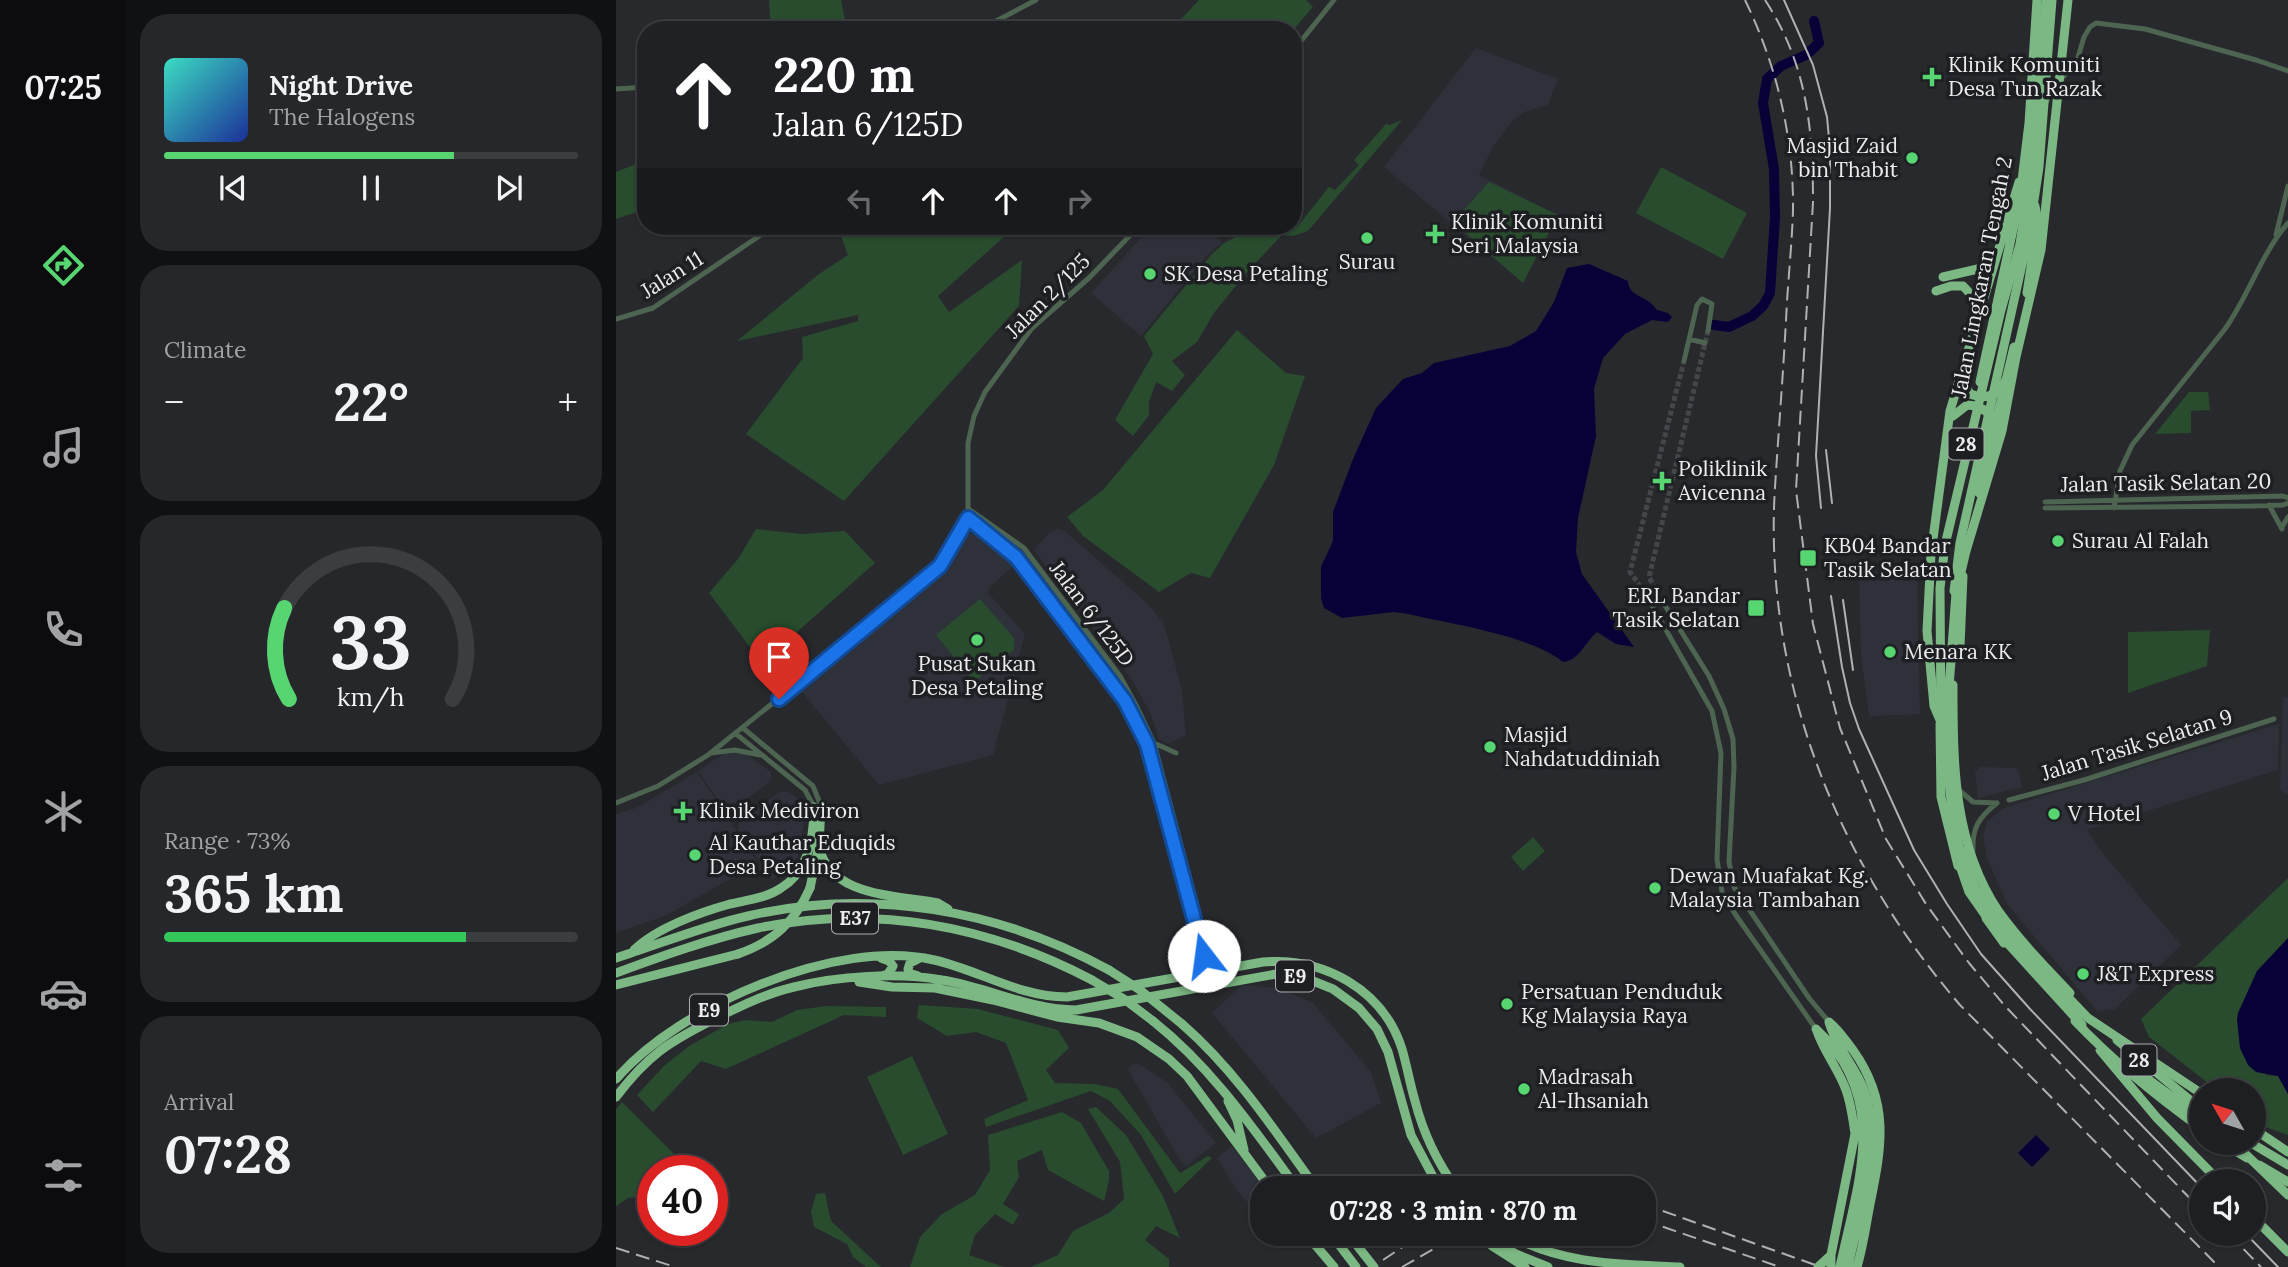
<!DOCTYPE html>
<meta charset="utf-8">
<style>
body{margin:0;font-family:Lora,serif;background:#26272a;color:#f1f3f6;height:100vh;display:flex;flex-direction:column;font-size:26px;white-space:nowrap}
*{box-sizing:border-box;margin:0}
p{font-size:23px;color:#a1a2a5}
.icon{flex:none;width:38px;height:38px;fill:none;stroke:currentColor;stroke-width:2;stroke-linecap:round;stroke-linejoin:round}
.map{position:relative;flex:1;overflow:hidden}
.details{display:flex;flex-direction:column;gap:14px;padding:14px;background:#101113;width:490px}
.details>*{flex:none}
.banner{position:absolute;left:21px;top:21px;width:665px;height:214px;border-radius:28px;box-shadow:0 2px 5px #0004,0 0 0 2px #3c3d40;background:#202124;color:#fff;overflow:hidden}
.needle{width:46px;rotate:309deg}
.controls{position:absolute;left:1573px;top:1078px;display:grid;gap:14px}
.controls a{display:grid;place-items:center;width:77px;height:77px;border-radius:50%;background:#1e1f22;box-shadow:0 2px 5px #0004,0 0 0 2px #3c3d40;font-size:35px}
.speed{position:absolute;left:21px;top:1155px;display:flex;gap:14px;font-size:35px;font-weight:700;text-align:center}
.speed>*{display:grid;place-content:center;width:91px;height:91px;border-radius:50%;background:#1e1f22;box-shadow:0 2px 5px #0004,0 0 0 2px #3c3d40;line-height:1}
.speed .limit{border:10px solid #d22;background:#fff;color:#111}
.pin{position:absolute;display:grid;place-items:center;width:60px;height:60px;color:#fff;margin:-72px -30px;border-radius:50% 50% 50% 0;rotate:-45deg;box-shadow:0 0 7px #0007}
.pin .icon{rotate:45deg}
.me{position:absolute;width:77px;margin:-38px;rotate:345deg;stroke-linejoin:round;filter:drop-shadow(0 0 5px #0008)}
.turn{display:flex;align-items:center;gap:24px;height:147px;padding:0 21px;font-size:32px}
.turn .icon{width:91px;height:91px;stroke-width:2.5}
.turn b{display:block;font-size:49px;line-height:60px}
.lanes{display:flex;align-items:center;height:66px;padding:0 21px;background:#0003;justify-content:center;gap:35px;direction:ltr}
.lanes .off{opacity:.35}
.big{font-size:52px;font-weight:700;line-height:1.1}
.details .card{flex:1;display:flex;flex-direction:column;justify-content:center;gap:10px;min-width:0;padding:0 24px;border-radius:28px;background:#26272a}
.details .dial{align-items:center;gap:0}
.dial svg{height:182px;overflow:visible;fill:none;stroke:#3c3d40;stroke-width:7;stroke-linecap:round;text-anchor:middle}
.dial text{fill:#f1f3f6;stroke:none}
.song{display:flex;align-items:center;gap:21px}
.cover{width:84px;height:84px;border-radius:10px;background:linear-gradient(135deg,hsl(170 70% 55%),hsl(230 70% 35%))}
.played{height:7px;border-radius:4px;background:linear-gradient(90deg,#57d570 70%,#3c3d40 70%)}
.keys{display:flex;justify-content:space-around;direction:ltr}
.heat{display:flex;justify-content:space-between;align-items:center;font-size:38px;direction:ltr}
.charge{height:10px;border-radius:5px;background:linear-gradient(90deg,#34c759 73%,#3c3d40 0)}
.trip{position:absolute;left:634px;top:1176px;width:406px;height:70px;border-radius:28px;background:#1e1f22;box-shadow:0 2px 5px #0004,0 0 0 2px #3c3d40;font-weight:700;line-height:70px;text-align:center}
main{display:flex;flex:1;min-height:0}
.tabs{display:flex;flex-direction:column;width:126px;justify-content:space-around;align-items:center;background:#0c0c0e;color:#a1a2a5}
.tabs .icon{width:49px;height:49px}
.tabs .active{color:#57d570}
.tabs b{font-size:32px;color:#f1f3f6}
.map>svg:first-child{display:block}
.built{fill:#2e313a}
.green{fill:#284c2d}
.water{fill:#080137}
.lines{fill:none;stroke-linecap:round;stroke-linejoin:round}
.river{stroke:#080137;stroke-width:10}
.minor-tunnel{stroke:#45464a;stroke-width:5;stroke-dasharray:5 2.5;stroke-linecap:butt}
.minor{stroke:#4d6550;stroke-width:5}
.highway{stroke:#7cb883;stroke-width:9}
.tram{stroke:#b0b0b3;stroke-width:2}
.rail{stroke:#b0b0b3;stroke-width:2;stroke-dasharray:14 7;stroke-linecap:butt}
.highway-bridge{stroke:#7cb883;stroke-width:9}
.route-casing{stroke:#114b97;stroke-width:18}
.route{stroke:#1a73e8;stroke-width:12}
.poi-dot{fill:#57d570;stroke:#1e1f23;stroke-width:2.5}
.labels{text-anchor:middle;stroke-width:7;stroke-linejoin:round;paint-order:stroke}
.shield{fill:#1e1f23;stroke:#aeaeb2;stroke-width:2}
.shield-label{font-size:19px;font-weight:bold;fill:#ececef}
.poi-label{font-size:21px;fill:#ececef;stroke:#1e1f23;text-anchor:start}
.street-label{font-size:21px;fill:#ececef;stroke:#1e1f23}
</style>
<main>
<nav class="tabs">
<b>07:25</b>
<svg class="icon active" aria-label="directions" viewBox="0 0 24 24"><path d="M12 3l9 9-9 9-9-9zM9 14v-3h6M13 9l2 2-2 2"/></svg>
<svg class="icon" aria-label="music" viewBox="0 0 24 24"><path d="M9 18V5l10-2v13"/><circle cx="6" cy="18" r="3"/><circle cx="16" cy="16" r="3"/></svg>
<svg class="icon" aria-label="phone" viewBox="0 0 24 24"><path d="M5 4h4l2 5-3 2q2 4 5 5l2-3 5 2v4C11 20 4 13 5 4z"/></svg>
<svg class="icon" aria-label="climate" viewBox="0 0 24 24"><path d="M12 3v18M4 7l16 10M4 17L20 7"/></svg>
<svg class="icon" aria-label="car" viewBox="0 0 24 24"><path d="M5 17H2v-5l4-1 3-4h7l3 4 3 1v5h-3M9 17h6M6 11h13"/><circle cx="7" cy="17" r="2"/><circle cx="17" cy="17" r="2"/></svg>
<svg class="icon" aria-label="filters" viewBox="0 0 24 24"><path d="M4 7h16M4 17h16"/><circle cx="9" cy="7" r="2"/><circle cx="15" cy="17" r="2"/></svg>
</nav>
<section class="details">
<div class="card">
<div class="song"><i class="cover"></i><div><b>Night Drive</b><p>The Halogens</p></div></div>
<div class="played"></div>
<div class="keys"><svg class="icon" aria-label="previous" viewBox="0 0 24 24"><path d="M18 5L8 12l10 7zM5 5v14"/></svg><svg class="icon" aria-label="pause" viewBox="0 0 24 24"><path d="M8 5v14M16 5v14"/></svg><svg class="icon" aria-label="next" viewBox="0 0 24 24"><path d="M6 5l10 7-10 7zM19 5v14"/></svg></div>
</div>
<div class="card"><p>Climate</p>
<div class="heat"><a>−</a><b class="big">22°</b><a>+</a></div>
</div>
<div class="card dial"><svg viewBox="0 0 100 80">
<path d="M14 69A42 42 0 1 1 86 69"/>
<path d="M14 69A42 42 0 0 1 12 29" stroke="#57d570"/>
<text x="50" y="56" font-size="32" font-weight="700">33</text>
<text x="50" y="72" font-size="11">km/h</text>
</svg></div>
<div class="card"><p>Range · 73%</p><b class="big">365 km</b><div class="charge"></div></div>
<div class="card"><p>Arrival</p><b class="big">07:28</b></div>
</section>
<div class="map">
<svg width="1672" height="1267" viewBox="0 0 1672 1267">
<rect width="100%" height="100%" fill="#28292d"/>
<path class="built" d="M860 48 942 79 932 105 908 112 895 123 877 147 863 175 942 215 907 283 768 167Z
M536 226H572L576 229 579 226H589L606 243 592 254 525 336 475 293Z
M441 529 449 531 533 605 548 624 566 690 570 735 552 744 543 739 533 710 514 677 418 550 434 532Z
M361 533 393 555 400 564 374 587 372 593 409 634 377 755 263 785 186 692 332 569 350 535Z
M1295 571 1301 579 1304 714 1255 716 1253 714 1245 656 1243 573Z
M1667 697 1672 698V795L1664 790Z
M1663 724 1662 770 1471 830 1489 856 1565 945 1499 1009 1481 1011 1391 904 1371 858 1367 836 1371 822 1388 808Z
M119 752 129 753 155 772V777L154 781 116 811 108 809 82 771 107 754Z
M1364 767 1399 768 1403 772 1406 787 1362 798 1359 772Z
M81 772 142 863 51 915 0 933V814L20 808Z
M165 791 173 792 184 800 190 813 182 856 172 870 156 880 122 830 123 823Z
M626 985 662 988 697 1003 755 1072 765 1103 700 1138 596 1013Z
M521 1063 551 1082 600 1143 571 1166 565 1162 512 1070 514 1066Z
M616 1146 650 1188H646V1217L622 1192 601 1158Z"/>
<path class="green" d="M153 0H225L231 30H155Z
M583 0H690L697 7 677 30H555Z
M786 120 692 231 677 236 666 235 631 272 598 313 581 342 556 361 569 375 556 391 540 382 533 402V415L517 436 499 420 537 354 528 336 595 255 608 243 641 226 681 227 713 187 719 190 743 165 738 160 770 124 774 125Z
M30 160V209L0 219V172Z
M1045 167 1131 213 1107 259 1020 213Z
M873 182 942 215 907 283 837 222Z
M241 226H400L322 296 333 312 406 260 403 306 228 501 130 434 187 358 186 337 242 321V315L121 341 203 274 232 255 225 236Z
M621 330 670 373 689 376 658 465 594 578 575 573 543 592 467 536 451 517 487 490Z
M1573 392H1592L1594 410 1575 411V433L1539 434Z
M140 529 186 534 229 531 259 563 146 663 93 593 122 559Z
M364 599 398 638V650L358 682 320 635Z
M1594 630 1591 666 1512 693V632Z
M917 837 929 851 907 871 895 857Z
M1672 878V938L1641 971 1628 1001 1650 1075 1662 1076 1672 1094V1135L1638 1123V1090H1601L1533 1037 1525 1019Z
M303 1005 362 1009 442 1030 453 1048 430 1070 439 1083 479 1084 502 1089 564 1173 592 1156 596 1158 559 1194 525 1135 494 1101 475 1091 370 1127 368 1119 412 1100 390 1043 360 1032 331 1036 301 1018Z
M211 1006 270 1007V1017L228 1015 110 1069 85 1061 37 1112 21 1095 48 1066 73 1046 112 1024 129 1020 156 1022 181 1010Z
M296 1056 332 1134 287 1155 251 1077Z
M6 1102 60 1156 46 1171H37V1181L23 1197 12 1198 0 1206V1109Z
M480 1107 510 1135 547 1196 564 1238 540 1226 529 1240 553 1259V1267H415L442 1255 457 1231 493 1213 508 1199 504 1162 472 1109Z
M446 1112 465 1123 493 1171V1180L488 1201 432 1170 426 1150 401 1161 403 1177 387 1204 403 1214 397 1225 379 1214 359 1235 353 1255 388 1267H294L304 1237 326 1214 359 1195 374 1170 372 1135Z
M209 1193 215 1221 265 1267H250L237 1257 231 1244 198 1227 195 1212 200 1194Z"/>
<path class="water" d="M973 264 1012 281C1013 298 1030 294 1041 310L1052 313 1056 317 1052 322 1036 320 1009 334 987 358 978 389 980 436 962 518 960 552 966 574 1018 647 1000 644 981 632C968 643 964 660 947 662 914 635 834 624 792 614L778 612 726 618 708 608 705 598V567L717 541V512L737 459 760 408 787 379 806 373 818 363 894 346 920 331 938 302 951 268Z
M1672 938V1094L1662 1076 1640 1072 1632 1065 1624 1048 1621 1020 1622 1013 1641 971Z
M1420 1135 1434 1149 1416 1167 1402 1153Z"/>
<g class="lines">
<path class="river" d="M1098 325 1113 327 1136 316 1147 306 1154 293 1159 217 1158 169 1147 103 1151 79 1165 66 1190 55 1203 43 1198 21"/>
<path class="minor-tunnel" d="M1029 593 1014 572 1068 361
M1043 596 1033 577 1092 331"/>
<path class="minor" d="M363 30 420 0
M677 51 718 0
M0 89 30 87
M1430 103 1437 87 1460 64 1468 37 1474 27 1480 23 1529 29 1640 60 1672 71
M1660 235 1672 186
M0 319 37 308 158 226
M1073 339 1089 343
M1068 361 1081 305 1086 299 1096 304 1092 331
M1429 502 1667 496 1672 498
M1653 505 1666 529
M1429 508 1637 506 1667 505 1672 503
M1498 508 1504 471 1516 445 1609 329C1633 295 1645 254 1672 223
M354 510 408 548 504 676 521 707 538 743 593 951 599 960 613 966
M352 518 400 557 495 681 509 701 531 744 588 956V962L581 972
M1666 527 1672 517
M1029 593 1096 711 1105 753 1101 859 1106 892 1119 914 1200 1029
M1043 596 1093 676 1108 709 1117 739 1118 767 1113 862 1118 887 1193 998 1213 1022
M127 728 197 786 205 806
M119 733 189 790 198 807
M538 743 560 753
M95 753 119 750 144 755
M1343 790 1357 802 1381 803
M1393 800 1468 780 1658 719
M0 803 42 786 92 755 273 610 324 566 352 518V443L358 416 369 392 416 328 474 277 523 226
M1357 850C1356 828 1363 817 1381 803"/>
<path class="highway" d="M1327 277 1366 268 1378 260
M1320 291 1335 286H1347L1361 301 1362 310
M1411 293 1422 222 1419 206
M1364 382 1404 197 1413 123 1421 0
M1363 493 1398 347
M1338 591 1344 543 1413 233 1423 167 1436 0
M1336 660 1344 646 1347 576
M1337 685C1337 764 1337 844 1383 912 1404 941 1429 967 1454 993
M1324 720 1318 706 1311 631 1315 554 1334 411 1403 182
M1324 724 1325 797 1342 866
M203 845C211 897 281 895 322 903L332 909
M194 888 203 845 205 806
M1370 918 1388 943
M18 950C40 928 85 912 114 904 131 900 151 898 165 888 192 872 198 836 198 807
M0 958C44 944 87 926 132 916 255 887 384 910 493 970
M0 973C46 956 93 939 142 928 257 904 372 925 476 980
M265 976 272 974 277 966 273 961 265 958
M302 976 293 973 292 969 294 963 304 958
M243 982 276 987 319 988 377 1000 441 1017 483 1023 521 1037 553 1059 571 1076 654 1188
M0 985 122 954
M537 1021C596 1068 637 1128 681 1188
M1459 1021C1497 1061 1540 1096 1586 1129
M1213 1022C1223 1030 1229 1040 1237 1050 1274 1102 1266 1146 1254 1204 1250 1225 1247 1247 1241 1267
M1213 1022C1220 1047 1239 1066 1248 1090 1268 1144 1243 1212 1232 1267
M566 1024C620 1071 659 1131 700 1188
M1200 1029C1275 1098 1242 1182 1224 1267
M1201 1031C1208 1052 1223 1070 1230 1090 1235 1104 1237 1119 1239 1134L1215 1255V1267
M1501 1040 1586 1110
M1484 1050 1541 1118 1603 1181
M1517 1068 1586 1119
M0 1079C63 1006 222 937 318 960 363 970 403 997 451 997L647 962C707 957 767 989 786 1049 791 1066 794 1084 799 1101 807 1132 821 1162 840 1188
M0 1097C13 1080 27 1064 44 1051 59 1039 78 1030 94 1021 121 1008 148 994 178 987 221 976 282 972 326 980 371 987 414 1010 460 1010L660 974 687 977 717 989 743 1008 761 1029 772 1052 795 1135 823 1188
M612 1101 621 1120 628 1150
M1638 1129 1672 1152
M1606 1143 1631 1158
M1635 1143 1672 1165
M1643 1165 1672 1182
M1638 1218 1672 1252
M690 1234 718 1267
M715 1234 740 1267
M732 1234 758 1267
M868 1234 900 1254 932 1267
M891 1234C947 1265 1002 1264 1064 1267
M870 1236 876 1246 909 1267
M1202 1267 1215 1255"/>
<path class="tram" d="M1168 0 1197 65 1211 117 1214 149V208L1200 456 1205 508
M1210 450 1216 503
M1215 596 1226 667 1234 703 1243 729 1298 850 1331 904 1365 954 1414 1009 1586 1188
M1227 600 1237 670
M1630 1234 1662 1267"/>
<path class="rail" d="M1129 0C1161 66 1178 138 1177 211 1176 241 1173 271 1171 301 1168 363 1163 425 1159 487 1147 679 1221 862 1344 1005L1603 1267
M1149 0C1191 64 1197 128 1197 202L1180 490 1197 624 1224 728 1270 839 1310 904 1353 963 1389 1006 1586 1211
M1027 1204 1205 1267
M1027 1220 1164 1267
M1613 1234 1645 1267
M0 1248 59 1267
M767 1260 806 1234
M786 1267 844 1234"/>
<path class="highway-bridge" d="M1452 0 1425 250 1400 357 1386 431 1350 551 1340 593 1329 741 1336 811 1343 846 1359 888 1382 924 1472 1018 1586 1094
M1346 379 1354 394C1370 400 1382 396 1390 380
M1337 416 1351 405C1365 406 1376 412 1379 427
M1325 729 1324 588 1329 545 1385 310 1404 244 1419 144 1423 62 1430 0
M1342 860 1353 892 1374 922
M1385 936 1466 1025
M122 954C157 942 179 922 194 888
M493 970 524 990 566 1024
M476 980 508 999 537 1021
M1618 1143 1672 1195"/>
</g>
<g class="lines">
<g class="route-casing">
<path id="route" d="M163 699 324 566 352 518 400 557 509 701 531 744 588 956"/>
</g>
<use href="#route" class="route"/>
</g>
<g class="poi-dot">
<path d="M1312.5 66.5h7v7h7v7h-7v7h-7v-7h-7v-7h7z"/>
<circle cx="1296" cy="158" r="7"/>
<path d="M815.5 223.5h7v7h7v7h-7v7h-7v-7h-7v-7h7z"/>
<circle cx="751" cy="238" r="7"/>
<circle cx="534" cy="274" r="7"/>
<path d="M1042.5 470.5h7v7h7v7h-7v7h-7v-7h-7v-7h7z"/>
<circle cx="1442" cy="541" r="7"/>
<rect x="1183" y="549" width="18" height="18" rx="3.5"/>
<rect x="1131" y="599" width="18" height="18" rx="3.5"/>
<circle cx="361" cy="640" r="7"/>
<circle cx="1274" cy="652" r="7"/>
<circle cx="874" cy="747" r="7"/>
<path d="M63.5 800.5h7v7h7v7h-7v7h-7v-7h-7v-7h7z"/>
<circle cx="1438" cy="814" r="7"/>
<circle cx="79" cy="855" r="7"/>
<circle cx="1039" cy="888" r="7"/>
<circle cx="1467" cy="974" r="7"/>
<circle cx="891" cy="1004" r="7"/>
<circle cx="908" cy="1089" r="7"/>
</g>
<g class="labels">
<g class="shield">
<rect x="1332.5" y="428.5" width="35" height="31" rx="5"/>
<rect x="216" y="902.5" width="46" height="31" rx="5"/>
<rect x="660" y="960.5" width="38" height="31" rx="5"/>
<rect x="74" y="994.5" width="38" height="31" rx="5"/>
<rect x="1505.5" y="1044.5" width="35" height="31" rx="5"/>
</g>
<g class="shield-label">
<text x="1350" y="451">28</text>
<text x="239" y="925">E37</text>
<text x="679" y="983">E9</text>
<text x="93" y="1017">E9</text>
<text x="1523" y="1067">28</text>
</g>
<g class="poi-label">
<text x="1332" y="72">Klinik Komuniti<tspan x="1332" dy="24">Desa Tun Razak</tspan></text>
<text x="1282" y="153" text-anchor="end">Masjid Zaid<tspan x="1282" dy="24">bin Thabit</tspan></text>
<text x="835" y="229">Klinik Komuniti<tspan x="835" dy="24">Seri Malaysia</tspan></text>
<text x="751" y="269" text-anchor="middle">Surau</text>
<text x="548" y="281">SK Desa Petaling</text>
<text x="1062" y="476">Poliklinik<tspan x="1062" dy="24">Avicenna</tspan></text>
<text x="1456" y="548">Surau Al Falah</text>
<text x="1208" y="553">KB04 Bandar<tspan x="1208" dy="24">Tasik Selatan</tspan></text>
<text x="1124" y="603" text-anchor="end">ERL Bandar<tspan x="1124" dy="24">Tasik Selatan</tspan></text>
<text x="1288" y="659">Menara KK</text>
<text x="361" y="671" text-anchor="middle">Pusat Sukan<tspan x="361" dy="24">Desa Petaling</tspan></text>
<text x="888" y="742">Masjid<tspan x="888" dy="24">Nahdatuddiniah</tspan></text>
<text x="83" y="818">Klinik Mediviron</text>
<text x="1452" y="821">V Hotel</text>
<text x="93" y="850">Al Kauthar Eduqids<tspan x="93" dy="24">Desa Petaling</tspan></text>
<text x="1053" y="883">Dewan Muafakat Kg.<tspan x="1053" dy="24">Malaysia Tambahan</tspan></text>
<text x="1481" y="981">J&amp;T Express</text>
<text x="905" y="999">Persatuan Penduduk<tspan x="905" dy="24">Kg Malaysia Raya</tspan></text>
<text x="922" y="1084">Madrasah<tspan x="922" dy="24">Al-Ihsaniah</tspan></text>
</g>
<g class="street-label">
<text transform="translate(56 275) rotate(-32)" y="7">Jalan 11</text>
<text transform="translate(1366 277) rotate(-79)" y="7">Jalan Lingkaran Tengah 2</text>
<text transform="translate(432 296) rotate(-45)" y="7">Jalan 2/125</text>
<text transform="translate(1550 483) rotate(-1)" y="7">Jalan Tasik Selatan 20</text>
<text transform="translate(476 614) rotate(53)" y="7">Jalan 6/125D</text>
<text transform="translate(1521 745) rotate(-17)" y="7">Jalan Tasik Selatan 9</text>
</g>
</g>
</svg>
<div class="controls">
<a><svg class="needle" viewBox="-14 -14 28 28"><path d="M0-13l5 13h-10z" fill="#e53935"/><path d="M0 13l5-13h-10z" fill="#a1a2a5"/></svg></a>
<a><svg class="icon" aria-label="sound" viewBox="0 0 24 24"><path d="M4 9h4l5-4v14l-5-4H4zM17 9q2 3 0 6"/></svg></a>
</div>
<div class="speed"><div class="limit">40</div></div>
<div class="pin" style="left:163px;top:699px;background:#d93025"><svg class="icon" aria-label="arrive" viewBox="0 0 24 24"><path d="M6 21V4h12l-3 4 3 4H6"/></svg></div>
<svg class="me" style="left:588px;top:956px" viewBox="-20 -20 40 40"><circle r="19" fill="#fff"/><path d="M0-13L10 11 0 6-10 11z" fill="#1a73e8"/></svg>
<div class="trip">07:28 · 3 min · 870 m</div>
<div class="banner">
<div class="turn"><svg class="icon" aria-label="ahead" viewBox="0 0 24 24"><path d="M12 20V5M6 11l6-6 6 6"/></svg><div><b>220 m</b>Jalan 6/125D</div></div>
<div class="lanes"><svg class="icon off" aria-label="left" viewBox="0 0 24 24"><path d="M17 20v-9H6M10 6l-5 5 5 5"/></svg><svg class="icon" aria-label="ahead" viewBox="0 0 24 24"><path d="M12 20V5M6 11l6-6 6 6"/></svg><svg class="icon" aria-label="ahead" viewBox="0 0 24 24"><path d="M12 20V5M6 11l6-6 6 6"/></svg><svg class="icon off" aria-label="right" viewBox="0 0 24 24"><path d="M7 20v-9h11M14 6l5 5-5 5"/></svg></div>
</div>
</div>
</main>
